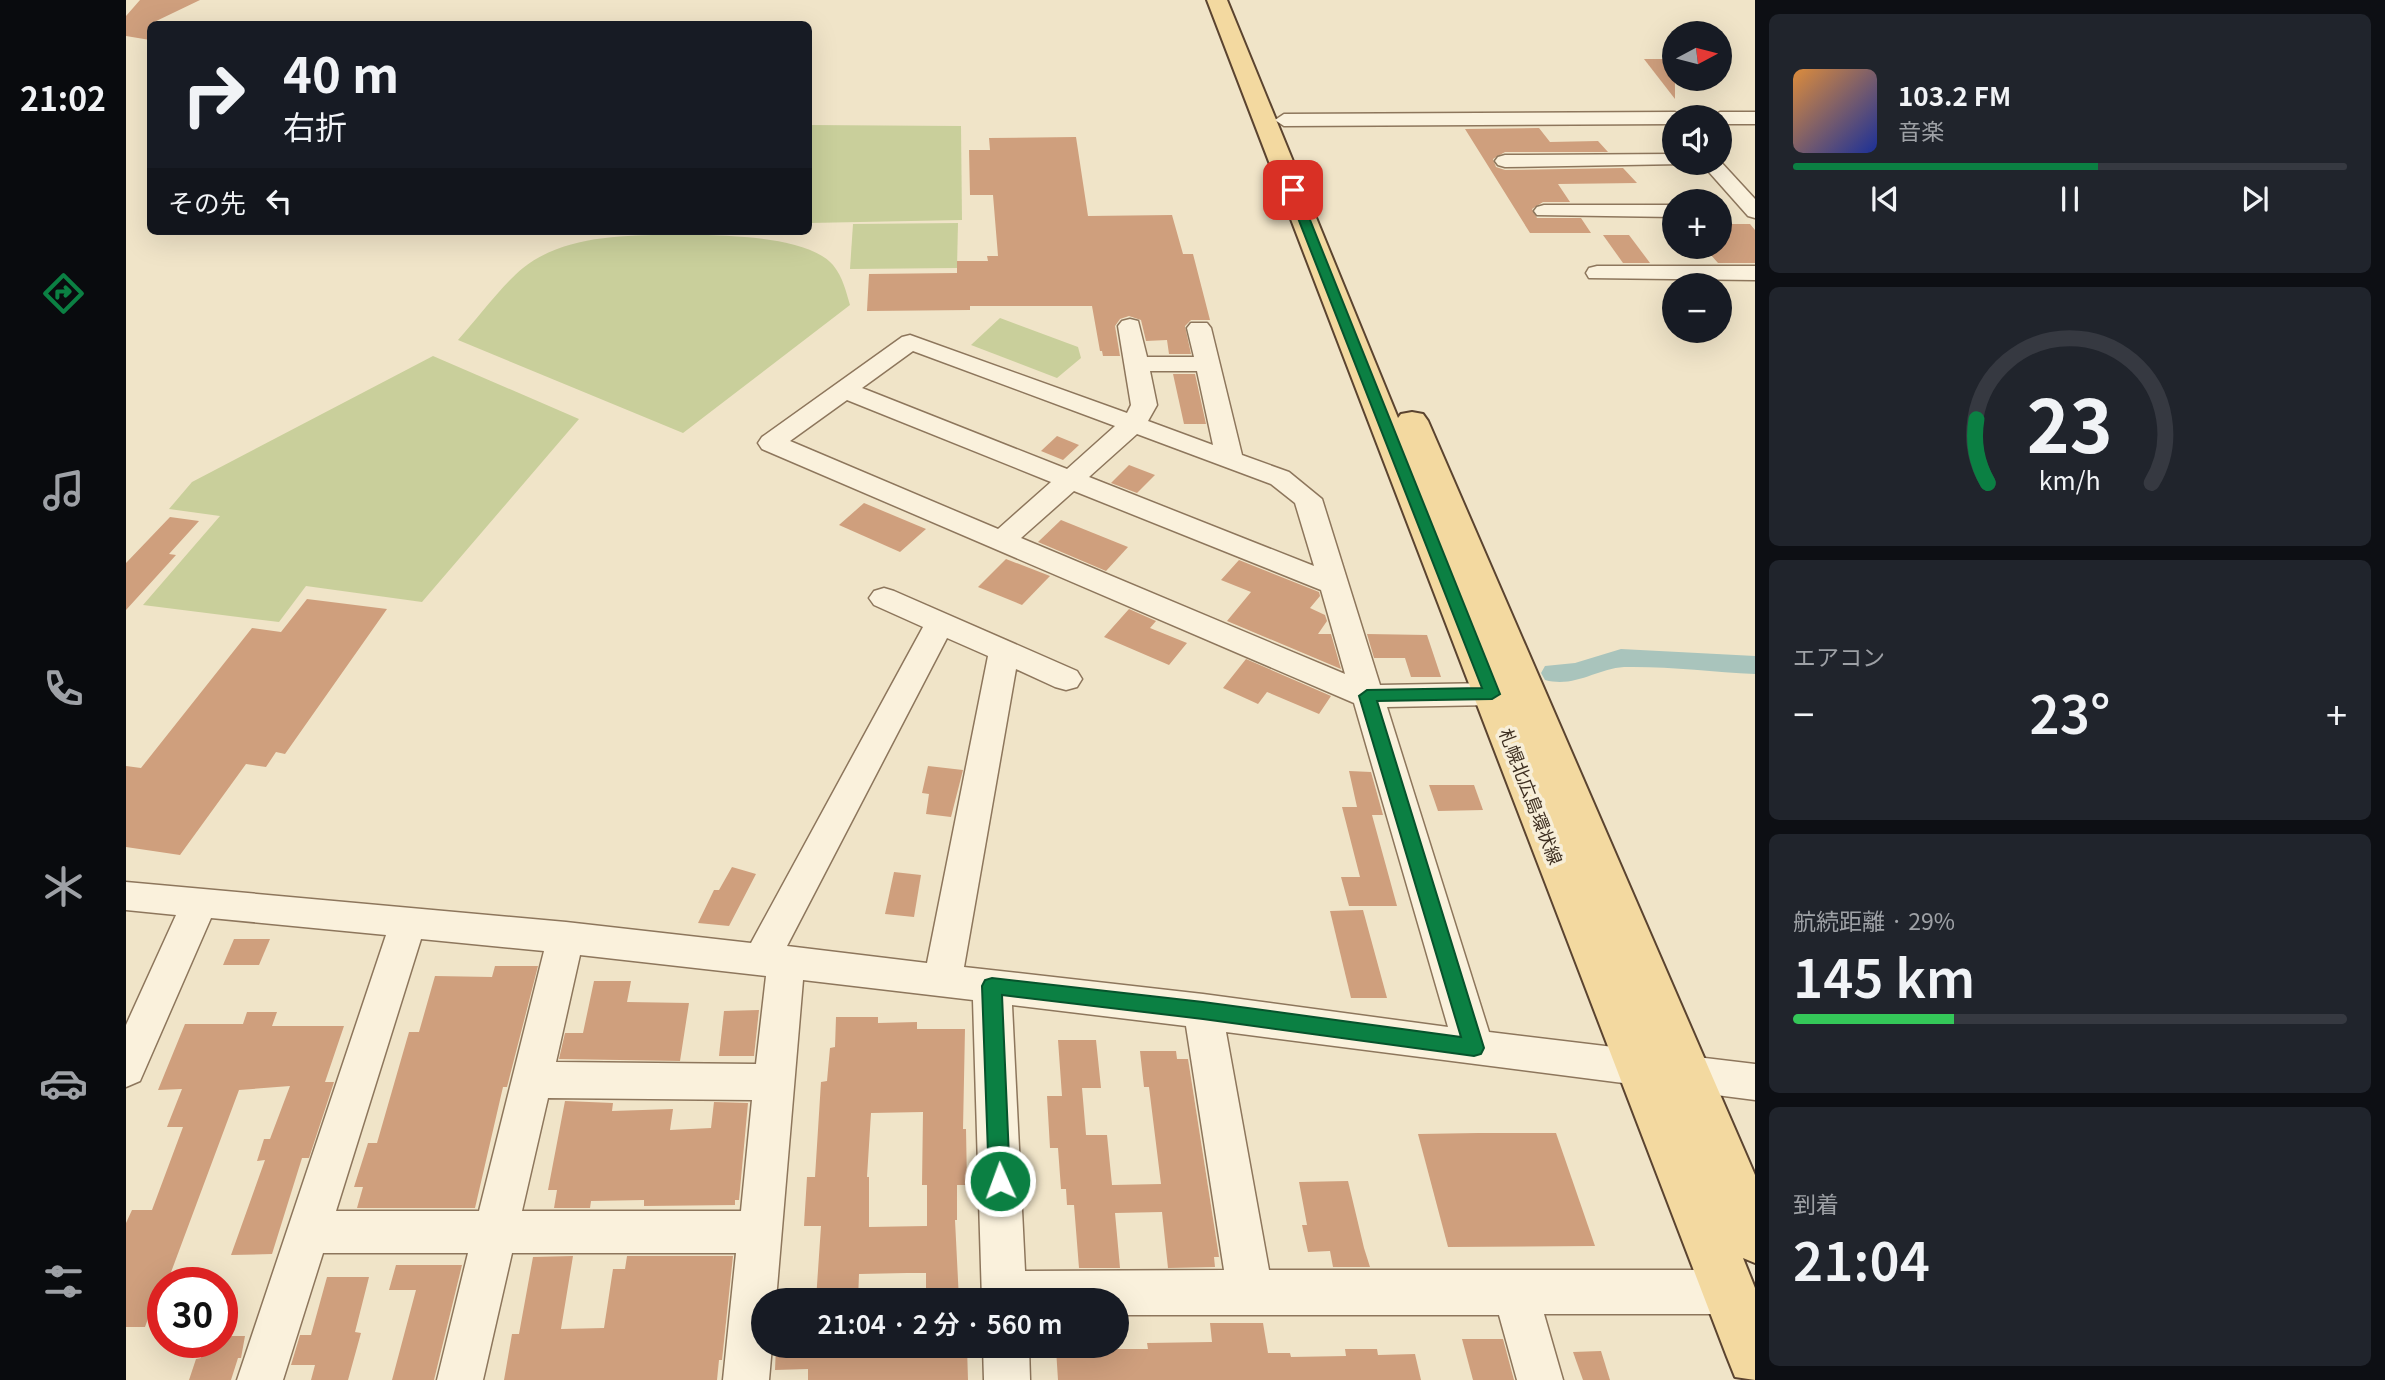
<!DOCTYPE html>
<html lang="ja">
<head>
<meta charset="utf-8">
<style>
  :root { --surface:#171b24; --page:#20242c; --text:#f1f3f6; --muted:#9ea1a6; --line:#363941; --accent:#0b8043 }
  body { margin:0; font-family:Georgia,"Noto Sans JP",serif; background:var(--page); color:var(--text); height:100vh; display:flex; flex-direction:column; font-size:26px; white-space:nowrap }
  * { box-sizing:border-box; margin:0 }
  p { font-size:23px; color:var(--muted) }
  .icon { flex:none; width:38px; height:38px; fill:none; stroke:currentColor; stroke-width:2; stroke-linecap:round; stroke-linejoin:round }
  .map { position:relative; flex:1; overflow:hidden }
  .drawer { display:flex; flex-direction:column; gap:14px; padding:14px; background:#0d0f14; width:630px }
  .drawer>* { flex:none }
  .top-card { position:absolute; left:21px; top:21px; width:665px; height:214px; border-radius:10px; box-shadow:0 7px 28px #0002; background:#171b24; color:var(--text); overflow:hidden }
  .needle { width:46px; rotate:83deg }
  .tools { position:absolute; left:1536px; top:21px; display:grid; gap:14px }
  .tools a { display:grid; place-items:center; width:70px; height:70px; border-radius:50%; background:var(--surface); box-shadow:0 7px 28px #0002; font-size:35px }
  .speed { position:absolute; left:21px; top:1267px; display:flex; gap:14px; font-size:35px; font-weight:700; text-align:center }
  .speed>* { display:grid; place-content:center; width:91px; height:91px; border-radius:50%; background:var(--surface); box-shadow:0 7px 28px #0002; line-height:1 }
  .speed .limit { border:10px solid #d22; background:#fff; color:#111 }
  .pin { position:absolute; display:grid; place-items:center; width:60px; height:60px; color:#fff; margin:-30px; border-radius:14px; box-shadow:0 4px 10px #0006 }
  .me { position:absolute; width:77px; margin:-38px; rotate:358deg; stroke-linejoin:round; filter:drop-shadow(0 0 5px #0008) }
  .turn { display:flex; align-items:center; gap:24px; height:147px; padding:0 21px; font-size:32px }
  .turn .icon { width:91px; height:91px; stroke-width:2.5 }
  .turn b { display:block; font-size:49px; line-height:60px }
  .then { display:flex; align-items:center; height:66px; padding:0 21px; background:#0003; gap:14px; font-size:26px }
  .big { font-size:52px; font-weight:600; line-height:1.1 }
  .drawer .widget { flex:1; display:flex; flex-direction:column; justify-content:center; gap:10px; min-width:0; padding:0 24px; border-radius:10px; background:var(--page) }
  .drawer .dial { align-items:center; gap:0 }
  .dial svg { height:182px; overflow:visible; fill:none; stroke:var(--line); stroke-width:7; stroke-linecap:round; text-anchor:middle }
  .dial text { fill:var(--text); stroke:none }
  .song { display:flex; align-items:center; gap:21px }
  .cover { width:84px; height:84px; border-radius:10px; background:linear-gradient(135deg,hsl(30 70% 55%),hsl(230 70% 35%)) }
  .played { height:7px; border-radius:4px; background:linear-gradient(90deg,var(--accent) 55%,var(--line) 55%) }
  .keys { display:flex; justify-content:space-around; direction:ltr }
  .heat { display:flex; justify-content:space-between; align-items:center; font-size:38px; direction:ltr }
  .charge { height:10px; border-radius:5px; background:linear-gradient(90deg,#34c759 29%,var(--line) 0) }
  .trip { position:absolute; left:625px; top:1288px; width:378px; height:70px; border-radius:35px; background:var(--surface); box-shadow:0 7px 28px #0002; font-weight:600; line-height:70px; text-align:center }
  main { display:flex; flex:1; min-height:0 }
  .tabs { display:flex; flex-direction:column; width:126px; justify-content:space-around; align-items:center; background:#090b0e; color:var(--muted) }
  .tabs .icon { width:49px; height:49px }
  .tabs .current { color:var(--accent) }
  .tabs b { font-size:32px; color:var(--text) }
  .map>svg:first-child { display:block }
  .green { fill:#c9cf9b }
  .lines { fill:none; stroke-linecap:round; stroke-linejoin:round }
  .canal { fill:#a9c4bc; fill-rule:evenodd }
  .building { fill:#cf9f7d; fill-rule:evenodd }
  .minor-casing { stroke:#8d765c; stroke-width:3 }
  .major-casing { stroke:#5b4430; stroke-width:4 }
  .minor { fill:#faf1dc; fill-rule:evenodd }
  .major { fill:#f3d9a0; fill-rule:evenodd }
  .route { fill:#0b8043; stroke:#07532c; stroke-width:2 }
  .labels { text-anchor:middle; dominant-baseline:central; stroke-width:7; stroke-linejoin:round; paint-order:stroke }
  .street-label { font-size:18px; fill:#3d2e20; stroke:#f7eed8 }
</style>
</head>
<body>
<main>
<nav class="tabs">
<b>21:02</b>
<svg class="icon current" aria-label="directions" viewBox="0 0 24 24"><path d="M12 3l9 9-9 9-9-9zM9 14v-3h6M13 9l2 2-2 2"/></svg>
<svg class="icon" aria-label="music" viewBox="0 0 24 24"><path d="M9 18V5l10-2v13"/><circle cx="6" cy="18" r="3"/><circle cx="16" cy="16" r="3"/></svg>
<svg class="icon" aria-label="phone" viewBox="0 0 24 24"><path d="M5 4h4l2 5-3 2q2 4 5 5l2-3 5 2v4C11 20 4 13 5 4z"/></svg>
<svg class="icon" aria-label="climate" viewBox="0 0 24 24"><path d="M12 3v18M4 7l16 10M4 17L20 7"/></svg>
<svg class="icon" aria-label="car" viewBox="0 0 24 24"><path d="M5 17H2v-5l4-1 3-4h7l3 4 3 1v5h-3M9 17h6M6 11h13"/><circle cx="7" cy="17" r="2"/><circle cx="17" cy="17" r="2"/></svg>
<svg class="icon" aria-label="filters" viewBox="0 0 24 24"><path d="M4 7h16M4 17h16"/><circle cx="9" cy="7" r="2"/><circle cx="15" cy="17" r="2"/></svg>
</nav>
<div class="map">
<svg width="1629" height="1380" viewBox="0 0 1629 1380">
  <rect width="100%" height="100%" fill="#f0e4c8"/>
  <g class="green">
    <polygon points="682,125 835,126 836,220 683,223"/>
    <polygon points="832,223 831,268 724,269 727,224"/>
    <path d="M582,235c32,1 103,4 125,30 10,12 13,27 17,40l-167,128 -225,-93c19,-21 44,-55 65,-72 49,-39 126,-32 185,-33z"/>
    <polygon points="874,318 952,347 955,358 931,378 845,345"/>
    <polygon points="307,356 453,419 296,602 180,586 153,622 17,605 94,516 43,509 66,482"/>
  </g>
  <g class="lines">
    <path class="canal" d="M1495,649l134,7v18c-43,-2 -88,-8 -131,-7 -28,2 -49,21 -79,13l-4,-7 4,-7 30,-3z"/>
  </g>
  <g class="building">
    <polygon points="14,0 74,0 24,24 24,40 0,36 0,16"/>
    <polygon points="1518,59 1549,59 1549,99"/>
    <polygon points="1413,128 1424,142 1472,141 1482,152 1379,152 1367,159 1370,167 1379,170 1497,168 1511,183 1432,184 1444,202 1417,202 1406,209 1411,218 1455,218 1465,233 1404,233 1339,129"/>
    <polygon points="950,137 962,216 1046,215 1057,254 1067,254 1084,320 1065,320 1059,326 1065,354 1043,354 1041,340 1020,341 1015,320 1003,316 994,319 989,326 994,356 977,356 976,351 974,351 966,306 844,306 844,310 741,311 743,274 831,273 831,261 862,261 861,256 872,256 867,195 844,195 843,150 864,150 863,138"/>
    <polygon points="1594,224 1624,224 1629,230 1629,263 1592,263 1578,247 1594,247"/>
    <polygon points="1477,235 1503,235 1524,263 1497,263"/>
    <polygon points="1047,374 1069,374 1080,424 1058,424"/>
    <polygon points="931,436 953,445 937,460 915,451"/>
    <polygon points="1003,465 1029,475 1011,493 985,483"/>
    <polygon points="738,503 800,529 774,552 713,525"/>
    <polygon points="44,517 73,521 43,554 50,555 0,610 0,563"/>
    <polygon points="935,520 1002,547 980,571 912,542"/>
    <polygon points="880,559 924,576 896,605 852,587"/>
    <polygon points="1113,560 1193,592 1194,596 1184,608 1199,615 1201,621 1192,634 1205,634 1215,669 1101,621 1125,592 1095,580"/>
    <polygon points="181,599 261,609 159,754 150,752 140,767 120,764 54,855 0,847 0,766 15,768 126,628 155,632"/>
    <polygon points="1003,609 1030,621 1024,628 1061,643 1043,665 978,637"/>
    <polygon points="1241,634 1301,635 1315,677 1285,677 1279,658 1248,658"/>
    <polygon points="1120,659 1205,696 1193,714 1141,692 1132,704 1097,688"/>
    <polygon points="802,766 837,770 825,817 800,814 803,794 796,793"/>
    <polygon points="1223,771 1245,772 1257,815 1246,815 1271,906 1223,906 1215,877 1234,877 1216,807 1231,807"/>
    <polygon points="1303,785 1348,785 1357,810 1312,811"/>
    <polygon points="606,867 630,874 603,926 572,923 588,890 593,890"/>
    <polygon points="768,872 795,875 788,917 759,914"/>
    <polygon points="1237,910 1261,998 1225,998 1204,911"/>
    <polygon points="108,939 144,939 133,965 97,965"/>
    <polygon points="369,966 412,966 381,1087 377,1087 349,1208 231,1208 237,1187 228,1187 242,1143 251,1143 283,1032 293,1032 309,976 366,977"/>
    <polygon points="468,981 505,981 501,1002 563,1003 554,1061 433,1059 439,1033 457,1033"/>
    <polygon points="633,1010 628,1056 593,1056 598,1011"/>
    <polygon points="121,1012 151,1012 146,1026 218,1026 199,1082 208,1082 183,1158 176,1158 146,1254 105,1255 139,1160 131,1161 138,1139 144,1139 164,1086 113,1090 41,1283 35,1283 19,1327 0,1327 0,1223 6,1210 26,1210 57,1127 41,1127 56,1089 32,1090 59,1024 117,1024"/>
    <path d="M710,1017h42v6l39,-1v7h48l-2,100h3l1,56h-10v35h-2l4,80h-33v-27h-19l-48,1 -1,26h-42l5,-74h-17l3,-49h8l6,-95 6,-1 3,-33 5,-1zM797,1112l-1,73h5v41l-58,1v-50h-2l4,-64z"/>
    <polygon points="932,1040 970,1040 975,1088 956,1088 960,1135 981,1135 986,1185 1035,1184 1023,1087 1018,1087 1014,1051 1050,1051 1051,1059 1062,1059 1093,1257 1088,1257 1089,1267 1042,1268 1036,1212 989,1213 994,1268 953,1268 948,1205 941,1205 940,1189 935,1189 932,1148 924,1148 921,1096 936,1096"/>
    <polygon points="439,1101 487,1103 486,1111 547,1109 544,1130 585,1128 588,1102 622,1103 613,1200 609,1200 609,1205 518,1206 518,1200 465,1201 464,1208 428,1208 431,1190 422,1190"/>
    <polygon points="1352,1133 1430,1133 1469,1246 1322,1247 1292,1134"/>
    <polygon points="1222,1181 1238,1248 1244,1267 1207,1267 1204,1251 1182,1252 1176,1225 1181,1225 1173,1182"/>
    <polygon points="447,1256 435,1329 478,1328 487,1269 499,1269 501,1256 607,1256 596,1360 593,1360 591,1380 378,1380 386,1334 393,1334 407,1257"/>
    <polygon points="270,1265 336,1265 308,1380 266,1380 290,1290 263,1290"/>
    <polygon points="201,1277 243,1277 229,1332 235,1333 222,1380 185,1380 189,1365 165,1365 174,1335 185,1335"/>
    <polygon points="1084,1323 1137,1323 1142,1353 1164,1353 1165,1357 1220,1356 1219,1349 1251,1349 1252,1355 1289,1354 1295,1380 932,1380 930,1349 946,1349 946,1346 967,1346 967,1349 1022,1349 1021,1343 1086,1342"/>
    <polygon points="96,1336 119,1336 115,1358 112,1358 105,1380 63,1380 70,1359 75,1358 81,1342 96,1342"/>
    <polygon points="1336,1339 1377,1339 1388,1380 1347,1380"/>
    <polygon points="650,1346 679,1346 679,1350 841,1347 842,1380 682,1380 682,1369 649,1370"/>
    <polygon points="1475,1351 1484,1380 1457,1380 1447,1352"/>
  </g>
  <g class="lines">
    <g class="minor-casing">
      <g id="minor">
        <polygon points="1549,112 1558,117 1549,117 1549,124 1158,126 1149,120 1158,114"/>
        <polygon points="1594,112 1629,112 1629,124 1594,124 1594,117 1585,117"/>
        <polygon points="1549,154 1549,163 1556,164 1379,167 1372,165 1369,161 1372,157 1379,155"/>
        <polygon points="1594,161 1629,199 1629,218 1622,216 1575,163"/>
        <polygon points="1418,205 1549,205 1549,217 1411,215 1408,211 1411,207"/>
        <polygon points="1471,266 1629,266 1629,280 1463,278 1460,273 1463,268"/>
        <path d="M1004,319l8,2 9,36h47l-7,-29 4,-5h16l4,5 31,127 47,17 33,27 58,186 112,-2 11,3 5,8 -5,8 -11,3 -105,2 102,325 266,32v36l-529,-68 43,238h460l16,6 6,16 -6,16 -16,6h-185l19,66h-46l-18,-65h-383v-15h-134l-9,-300 -170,-20 -27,320h-13v46h9l-3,34h-46l13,-127h-224l-29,127h-46l31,-127h-145l-40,127h-46l149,-445 -175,-17 -71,163 -14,6v-62l50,-110 -50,-5v-28l440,40 185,21 172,-316 -49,-22 -5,-7 5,-7 10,-3 10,3 183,80 5,8 -5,8 -11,3 -11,-3 -39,-18 -52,298 239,27 245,33 -94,-324 -592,-254 -4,-6 4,-6 140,-100 8,-2 217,78 4,-8 -13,-79 4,-5zM787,351l202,75 -48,43 -205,-81zM1024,371h47l16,74 -65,-24 9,-16zM721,400l204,82 -53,47 -208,-88zM1011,434l134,50 24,19 19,63 -225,-89zM948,491l247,99 24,84 -324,-136zM821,638l41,18 -61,307 -140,-17zM295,939l123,12 -65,260h-143zM454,955l186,21 -10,88 -200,-2zM886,1005l174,21 38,244 -199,1zM422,1098l204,2 -11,111h-219z"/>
        <polygon points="857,1346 903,1346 904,1380 858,1380"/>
      </g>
    </g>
    <g class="major-casing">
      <polygon id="major" points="1081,0 1101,0 1272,418 1275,414 1286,412 1297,414 1302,421 1629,1175 1629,1263 1617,1258 1629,1288 1629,1380 1609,1377 1601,1357"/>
    </g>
    <use href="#minor" class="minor"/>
    <use href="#major" class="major"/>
  </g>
  <polygon class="route" points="1167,187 1172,190 1374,694 1366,699 1251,701 1358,1048 1355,1054 1348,1056 1077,1019 876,995 884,1181 881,1188 874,1191 866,1188 863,1181 856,986 859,980 866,978 1077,1002 1335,1037 1233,696 1241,690 1356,688 1161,190"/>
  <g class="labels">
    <g class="street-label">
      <text transform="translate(1406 796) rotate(69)">札幌北広島環状線</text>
    </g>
  </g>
</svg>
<div class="tools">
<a><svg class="needle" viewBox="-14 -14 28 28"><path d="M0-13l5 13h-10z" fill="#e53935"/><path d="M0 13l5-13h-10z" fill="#9ea1a6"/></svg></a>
<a><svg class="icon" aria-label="sound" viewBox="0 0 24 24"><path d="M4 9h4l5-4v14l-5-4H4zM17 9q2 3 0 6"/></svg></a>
<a>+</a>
<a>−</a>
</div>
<div class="speed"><div class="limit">30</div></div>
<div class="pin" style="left:1167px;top:190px;background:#d93025"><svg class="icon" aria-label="arrive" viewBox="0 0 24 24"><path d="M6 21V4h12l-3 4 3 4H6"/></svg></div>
<svg class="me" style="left:874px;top:1181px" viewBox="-20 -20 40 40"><circle r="17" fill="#0b8043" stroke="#fff" stroke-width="3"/><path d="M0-11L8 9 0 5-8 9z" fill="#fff"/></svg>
<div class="trip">21:04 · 2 分 · 560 m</div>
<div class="top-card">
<div class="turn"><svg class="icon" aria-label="right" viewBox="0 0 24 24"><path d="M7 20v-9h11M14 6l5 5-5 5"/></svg><div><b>40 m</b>右折</div></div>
<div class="then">その先<svg class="icon" aria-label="left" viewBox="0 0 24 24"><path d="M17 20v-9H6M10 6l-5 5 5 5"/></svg></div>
</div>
</div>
<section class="drawer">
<div class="widget">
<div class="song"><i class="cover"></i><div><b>103.2 FM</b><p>音楽</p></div></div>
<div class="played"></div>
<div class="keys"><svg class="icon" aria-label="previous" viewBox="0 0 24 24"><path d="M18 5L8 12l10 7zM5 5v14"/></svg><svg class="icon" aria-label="pause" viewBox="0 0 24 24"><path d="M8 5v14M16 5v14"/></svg><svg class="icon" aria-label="next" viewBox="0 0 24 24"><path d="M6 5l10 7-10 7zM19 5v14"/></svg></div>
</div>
<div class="widget dial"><svg viewBox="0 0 100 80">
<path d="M14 69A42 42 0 1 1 86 69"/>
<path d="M14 69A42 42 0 0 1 9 41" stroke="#0b8043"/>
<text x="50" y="56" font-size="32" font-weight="700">23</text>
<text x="50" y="72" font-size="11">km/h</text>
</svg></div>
<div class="widget"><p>エアコン</p>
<div class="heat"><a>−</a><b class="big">23°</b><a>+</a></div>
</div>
<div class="widget"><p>航続距離 · 29%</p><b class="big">145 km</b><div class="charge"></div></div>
<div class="widget"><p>到着</p><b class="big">21:04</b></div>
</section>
</main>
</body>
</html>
